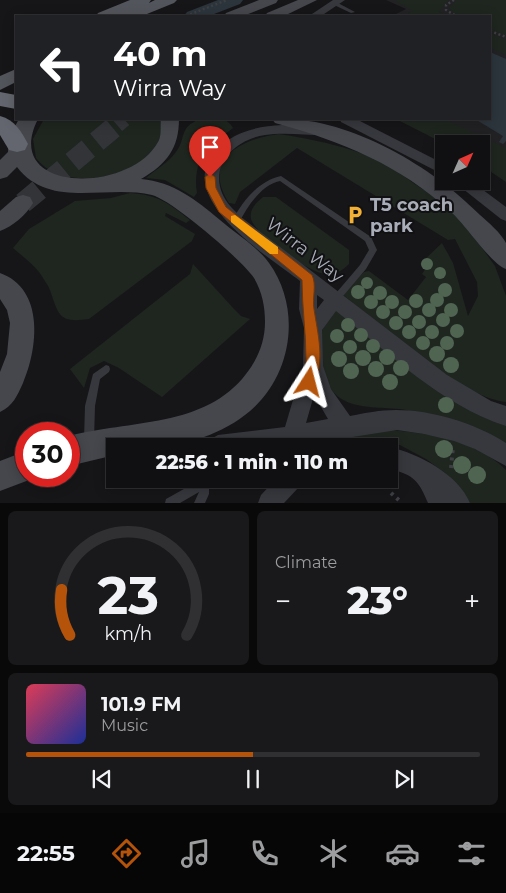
<!DOCTYPE html>
<html lang="en">
<head>
<meta charset="utf-8">
<style>
  :root { --surface:#101012; --page:#19191b; --text:#f1f3f6; --muted:#9c9d9f; --line:#303032; --accent:#b45309 }
  body { margin:0; font-family:Montserrat,sans-serif; background:var(--page); color:var(--text); height:100vh; display:flex; flex-direction:column; font-size:19px; white-space:nowrap }
  * { box-sizing:border-box; margin:0 }
  p { font-size:16px; color:var(--muted) }
  .icon { flex:none; width:28px; height:28px; fill:none; stroke:currentColor; stroke-width:2; stroke-linecap:round; stroke-linejoin:round }
  .map { position:relative; height:503px; overflow:hidden }
  .panel { display:flex; flex-direction:column; gap:8px; padding:8px; background:#09090a; flex:1 }
  .panel>* { flex:none }
  .hud { position:absolute; left:15px; top:15px; width:476px; height:105px; border-radius:0px; box-shadow:0 2px 12px #0003,0 0 0 1px var(--line); background:#202124; color:#fff; overflow:hidden }
  .needle { width:32px; rotate:45deg }
  .buttons { position:absolute; left:435px; top:135px; display:grid; gap:10px }
  .buttons a { display:grid; place-items:center; width:55px; height:55px; border-radius:0px; background:var(--surface); box-shadow:0 2px 12px #0003,0 0 0 1px var(--line); font-size:25px }
  .speed { position:absolute; left:15px; top:422px; display:flex; gap:10px; font-size:25px; font-weight:700; text-align:center }
  .speed>* { display:grid; place-content:center; width:65px; height:65px; border-radius:50%; background:var(--surface); box-shadow:0 2px 12px #0003,0 0 0 1px var(--line); line-height:1 }
  .speed .limit { border:8px solid #d22; background:#fff; color:#111 }
  .pin { position:absolute; display:grid; place-items:center; width:42px; height:42px; color:#fff; margin:-51px -21px; border-radius:50% 50% 50% 0; rotate:-45deg; box-shadow:0 0 5px #0007 }
  .pin .icon { rotate:45deg }
  .me { position:absolute; width:55px; margin:-28px; rotate:9deg; stroke-linejoin:round; filter:drop-shadow(0 0 4px #0008) }
  .turn { display:flex; align-items:center; gap:18px; height:105px; padding:0 15px; font-size:22px }
  .turn .icon { width:65px; height:65px; stroke-width:2.5 }
  .turn b { display:block; font-size:35px; line-height:42px }
  .big { font-size:38px; font-weight:800; line-height:1.1 }
  .panel .widget { flex:1; display:flex; flex-direction:column; justify-content:center; gap:8px; min-width:0; padding:0 18px; border-radius:8px; background:var(--page) }
  .panel .dial { align-items:center; gap:0 }
  .dial svg { height:130px; overflow:visible; fill:none; stroke:var(--line); stroke-width:7; stroke-linecap:round; text-anchor:middle }
  .dial text { fill:var(--text); stroke:none }
  .song { display:flex; align-items:center; gap:15px }
  .cover { width:60px; height:60px; border-radius:8px; background:linear-gradient(135deg,hsl(350 70% 55%),hsl(230 70% 35%)) }
  .played { height:5px; border-radius:2px; background:linear-gradient(90deg,var(--accent) 50%,var(--line) 50%) }
  .keys { display:flex; justify-content:space-around; direction:ltr }
  .heat { display:flex; justify-content:space-between; align-items:center; font-size:28px; direction:ltr }
  .panel .tiles { flex:1; display:grid; gap:8px; grid-template-columns:1fr 1fr }
  .widget:last-child { grid-column:span 2 }
  .trip { position:absolute; left:106px; top:438px; width:292px; height:50px; border-radius:0px; background:var(--surface); box-shadow:0 2px 12px #0003,0 0 0 1px var(--line); font-weight:800; line-height:50px; text-align:center }
  .dock { display:flex; height:80px; justify-content:space-around; align-items:center; background:#060607; color:var(--muted) }
  .dock .icon { width:35px; height:35px }
  .dock .active { color:var(--accent) }
  .dock b { font-size:22px; color:var(--text) }
  .map>svg:first-child { display:block }
  .built { fill:#222225 }
  .green { fill:#1e261f }
  .water { fill:#2c353c }
  .lines { fill:none; stroke-linecap:round; stroke-linejoin:round }
  .river { fill:#2c353c; fill-rule:evenodd }
  .secondary-tunnel-far1 { stroke:#333438; stroke-width:16; stroke-dasharray:16 8; stroke-linecap:butt }
  .secondary-tunnel { stroke:#333438; stroke-width:21; stroke-dasharray:21 11; stroke-linecap:butt }
  .path-far1 { stroke:#3d3f44; stroke-width:2.5; stroke-dasharray:2 2.5; stroke-linecap:butt }
  .path { stroke:#3d3f44; stroke-width:4; stroke-dasharray:3 4.5; stroke-linecap:butt }
  .lane { fill:#37383d; fill-rule:evenodd }
  .street { fill:#37383d; fill-rule:evenodd }
  .secondary { fill:#45474d; fill-rule:evenodd }
  .primary { fill:#53555c; fill-rule:evenodd }
  .highway { fill:#63666e; fill-rule:evenodd }
  .tree { fill:#506452 }
  .route { fill:#b45309; stroke:#753606 }
  .slow { fill:#f59e0b }
  .labels { text-anchor:middle; dominant-baseline:central; stroke-width:4; stroke-linejoin:round; paint-order:stroke }
  .poi-label { font-size:18px; font-weight:bold; fill:#a8adb8; stroke:#111113; text-anchor:start }
  .street-label { font-size:18px; fill:#a8adb8; stroke:#111113 }
</style>
</head>
<body>
<div class="map">
<svg width="506" height="503" viewBox="0 0 506 503">
  <rect width="100%" height="100%" fill="#161618"/>
  <polygon class="built" points="386,0 506,0 506,181 481,144 438,138 396,119 490,119 490,16 392,16 406,9"/>
  <g class="green">
    <polygon points="398,0 449,0 439,12 448,16 401,16 413,11 396,1"/>
    <path d="M457,0h49v36l-16,-7v-13c-14,0 -32,5 -41,-8z"/>
    <polygon points="490,33 506,40 506,55 490,48"/>
    <path d="M44,119h117c13,51 -93,82 -125,39l-3,-19z"/>
    <path d="M200,119c12,0 26,-4 33,9 -25,19 -41,31 -36,65l-3,4 -29,-17 -19,-2c10,-9 22,-15 30,-26 11,-15 2,-24 24,-33z"/>
    <polygon points="396,119 444,119 506,148 506,182 481,165 481,144 445,144"/>
    <path d="M279,134c32,5 78,14 107,30 13,8 25,18 38,26l3,-2 35,32 33,46 11,30v106c-52,-7 -123,-75 -164,-108l22,-22 5,-1 39,29 18,-23 -4,-3 4,-6 -6,-4 22,-21 11,20 15,53 10,-20 -1,-14 -22,-43 -7,1 -151,-92 -57,44 -5,12 -6,-1c-28,-43 11,-64 50,-69z"/>
    <path d="M130,193c29,2 38,10 60,27l-4,3 -20,-10 -1,3 30,18 -3,7 -103,78c-28,4 -30,-2 -38,-26 -2,-7 -8,-15 -12,-21 -7,-9 -17,-16 -26,-24l16,-19 46,-28 36,-3z"/>
    <path d="M263,197h13l73,53v14c-7,7 -14,11 -24,10 -17,-2 -69,-38 -74,-55 -2,-10 5,-16 12,-22z"/>
    <polygon points="193,264 234,309 241,316 250,319 162,397 119,368 104,361 90,368 84,388 70,369 190,274"/>
    <path d="M332,304l174,117v27c-24,-10 -49,-25 -73,-32 -11,-2 -23,-6 -34,-7 -38,-3 -71,1 -77,-47 -3,-25 -1,-35 10,-58z"/>
    <path d="M379,429c41,3 96,9 127,41v33h-36l-25,-30 -19,-14 -28,-15 -22,-6h-23l-33,8h-45l-1,-4z"/>
  </g>
  <polygon class="water" points="490,52 506,59 506,141 503,144 499,142 503,136 475,119 490,119"/>
  <g class="lines">
    <polygon class="river" points="218,0 243,0 240,4 209,16 184,16 187,12"/>
    <polyline class="secondary-tunnel-far1" points="117,125 124,119"/>
    <polyline class="secondary-tunnel" points="23,203 118,124"/>
    <g class="path-far1">
      <polyline points="454,0 446,5 446,10 456,16"/>
      <polyline points="186,16 227,0"/>
      <polyline points="490,31 506,37"/>
    </g>
    <g class="path">
      <polyline points="451,468 453,447"/>
      <polyline points="391,493 402,503"/>
    </g>
    <g class="lane">
      <polygon points="332,2 336,2 355,12 351,13 332,4"/>
      <path d="M281,176l90,61 6,13 -11,19 -28,33 -3,1 -3,-1 -1,-3 29,-34 9,-15 -4,-9 -85,-60c-19,4 -33,26 -41,42h-6l-1,-2c11,-20 26,-40 49,-45z"/>
      <polygon points="106,365 109,366 110,369 109,372 100,379 95,406 94,440 92,443 89,445 86,443 84,440 85,406 93,374"/>
      <polygon points="197,479 209,479 209,494 205,503 194,503 199,492 180,503 165,503 166,499 191,485"/>
    </g>
    <g class="street">
      <polygon points="333,0 345,0 321,16 309,16"/>
      <polygon points="340,119 356,119 444,164 444,175 341,122"/>
      <path d="M282,125l41,2 7,4 -7,4c-19,0 -39,-3 -58,0 -28,4 -55,28 -43,58 4,10 12,17 19,24l206,158 44,26 15,5v20c-65,-21 -117,-73 -170,-115l-14,19 1,36 8,23 19,27c15,-3 30,-6 46,-6 36,0 79,13 110,33v23l-31,-17 -21,-8 -30,-7 -27,-4 -102,16h-87l3,-7 7,-4 67,-8 18,-61 1,-38 -5,-19 1,-28c-32,-25 -128,-83 -84,-131 17,-18 42,-24 66,-25zM317,295l7,5 -7,9zM314,395l14,24 -22,4z"/>
      <polygon points="453,181 471,181 506,207 506,221 501,219"/>
      <polygon points="144,430 177,439 180,446 136,446 133,441 137,434"/>
      <path d="M390,447c29,7 68,27 80,56h-42c-9,-22 -14,-28 -38,-34z"/>
      <polygon points="276,479 302,479 299,487 284,503 258,503 261,495"/>
    </g>
    <g class="secondary">
      <polygon points="259,0 278,0 276,3 243,16 224,16 226,13"/>
      <polygon points="298,0 317,0 284,16 265,16 267,13"/>
      <path d="M19,119h19c-38,75 92,75 120,23 4,-6 2,-16 3,-23h18c0,29 -12,45 -38,60 33,3 55,21 79,41 16,14 36,25 49,43 34,47 23,117 -24,152 -14,11 -31,19 -47,24 -28,9 -55,7 -83,7v9l-46,11v-30c60,-16 136,-8 177,-62 12,-15 19,-33 19,-52 0,-16 -3,-30 -11,-44 -12,-18 -82,-78 -102,-83 -46,-11 -102,15 -135,-28l-10,10 -7,2v-19l8,-8 1,-15z"/>
      <path d="M272,119c72,-5 159,46 208,96 8,7 21,18 26,28 0,7 0,19 0,26 -15,-5 -40,-44 -55,-57 -51,-47 -110,-71 -176,-89z"/>
      <path d="M23,195l7,2 3,6c-6,11 -21,24 -33,28v-20l16,-14z"/>
      <path d="M0,273c45,16 38,76 23,110 -6,13 -10,23 -23,29v-40l7,-18 3,-31 -3,-13 -7,-11z"/>
      <polygon points="26,451 26,476 37,477 0,491 0,461"/>
    </g>
    <g class="primary">
      <polygon points="130,0 151,0 149,3 155,0 177,0 174,3 142,16 121,16 122,14 117,16 96,16 98,13"/>
      <polygon points="16,69 16,82 0,90 0,76"/>
    </g>
    <g class="highway">
      <polygon points="0,92 16,95 16,109 0,106"/>
      <path d="M0,116c15,4 21,15 28,28l-3,6 -8,2 -8,-2 -9,-15z"/>
    </g>
  </g>
  <g class="tree">
    <circle cx="427" cy="264" r="6"/>
    <circle cx="440" cy="273" r="6"/>
    <circle cx="367" cy="283" r="6"/>
    <circle cx="445" cy="290" r="7"/>
    <circle cx="358" cy="292" r="7"/>
    <circle cx="380" cy="293" r="7"/>
    <circle cx="437" cy="300" r="7"/>
    <circle cx="416" cy="301" r="7"/>
    <circle cx="371" cy="302" r="7"/>
    <circle cx="392" cy="302" r="7"/>
    <circle cx="429" cy="310" r="7"/>
    <circle cx="451" cy="310" r="7"/>
    <circle cx="383" cy="312" r="7"/>
    <circle cx="405" cy="312" r="7"/>
    <circle cx="443" cy="320" r="7"/>
    <circle cx="419" cy="322" r="7"/>
    <circle cx="396" cy="323" r="7"/>
    <circle cx="348" cy="325" r="7"/>
    <circle cx="457" cy="331" r="7"/>
    <circle cx="409" cy="332" r="7"/>
    <circle cx="432" cy="332" r="7"/>
    <circle cx="361" cy="335" r="7"/>
    <circle cx="337" cy="336" r="7"/>
    <circle cx="423" cy="343" r="7"/>
    <circle cx="447" cy="343" r="7"/>
    <circle cx="373" cy="346" r="7"/>
    <circle cx="350" cy="347" r="7"/>
    <circle cx="437" cy="354" r="8"/>
    <circle cx="387" cy="357" r="8"/>
    <circle cx="363" cy="358" r="8"/>
    <circle cx="339" cy="359" r="8"/>
    <circle cx="451" cy="365" r="8"/>
    <circle cx="401" cy="368" r="8"/>
    <circle cx="376" cy="369" r="8"/>
    <circle cx="351" cy="371" r="8"/>
    <circle cx="390" cy="382" r="8"/>
    <circle cx="446" cy="405" r="8"/>
    <circle cx="444" cy="449" r="9"/>
    <circle cx="462" cy="465" r="9"/>
    <circle cx="477" cy="475" r="9"/>
  </g>
  <path class="route" d="M210,173l5,4 1,11 10,19 86,68c5,10 0,23 2,34 4,26 11,51 0,77l-5,2 -5,-2c-3,-8 2,-18 2,-27 0,-27 -4,-52 -4,-79l-83,-68 -13,-24 -1,-11z"/>
  <polygon class="slow" points="235,215 278,247 278,254 270,254 231,222 231,216"/>
  <defs>
    <g id="parking-bare" transform="scale(1.5)"><path d="M-3.5-5.5H1a3.5 3.5 0 0 1 0 7H-1V5.5H-3.5ZM-1-3.4V-.6H.8a1.4 1.4 0 0 0 0-2.8Z" fill="#f2b134" stroke="#111113" stroke-width="2.5" paint-order="stroke"/></g>
  </defs>
  <g fill-rule="evenodd">
    <use href="#parking-bare" x="355" y="215"/>
  </g>
  <g class="labels">
    <g class="poi-label">
      <text x="370" y="205">T5 coach<tspan x="370" dy="21">park</tspan></text>
    </g>
    <g class="street-label">
      <text transform="translate(305 250) rotate(38)">Wirra Way</text>
    </g>
  </g>
</svg>
<div class="buttons">
<a><svg class="needle" viewBox="-14 -14 28 28"><path d="M0-13l5 13h-10z" fill="#e53935"/><path d="M0 13l5-13h-10z" fill="#9c9d9f"/></svg></a>
</div>
<div class="speed"><div class="limit">30</div></div>
<div class="pin" style="left:210px;top:177px;background:#d93025"><svg class="icon" aria-label="arrive" viewBox="0 0 24 24"><path d="M6 21V4h12l-3 4 3 4H6"/></svg></div>
<svg class="me" style="left:309px;top:382px" viewBox="-20 -20 40 40"><path d="M0-17L14 15 0 8-14 15z" fill="#b45309" stroke="#fff" stroke-width="4"/></svg>
<div class="trip">22:56 · 1 min · 110 m</div>
<div class="hud">
<div class="turn"><svg class="icon" aria-label="left" viewBox="0 0 24 24"><path d="M17 20v-9H6M10 6l-5 5 5 5"/></svg><div><b>40 m</b>Wirra Way</div></div>
</div>
</div>
<section class="panel">
<div class="tiles">
<div class="widget dial"><svg viewBox="0 0 100 80">
<path d="M14 69A42 42 0 1 1 86 69"/>
<path d="M14 69A42 42 0 0 1 9 41" stroke="#b45309"/>
<text x="50" y="56" font-size="32" font-weight="700">23</text>
<text x="50" y="72" font-size="11">km/h</text>
</svg></div>
<div class="widget"><p>Climate</p>
<div class="heat"><a>−</a><b class="big">23°</b><a>+</a></div>
</div>
<div class="widget">
<div class="song"><i class="cover"></i><div><b>101.9 FM</b><p>Music</p></div></div>
<div class="played"></div>
<div class="keys"><svg class="icon" aria-label="previous" viewBox="0 0 24 24"><path d="M18 5L8 12l10 7zM5 5v14"/></svg><svg class="icon" aria-label="pause" viewBox="0 0 24 24"><path d="M8 5v14M16 5v14"/></svg><svg class="icon" aria-label="next" viewBox="0 0 24 24"><path d="M6 5l10 7-10 7zM19 5v14"/></svg></div>
</div>
</div>
</section>
<nav class="dock">
<b>22:55</b>
<svg class="icon active" aria-label="directions" viewBox="0 0 24 24"><path d="M12 3l9 9-9 9-9-9zM9 14v-3h6M13 9l2 2-2 2"/></svg>
<svg class="icon" aria-label="music" viewBox="0 0 24 24"><path d="M9 18V5l10-2v13"/><circle cx="6" cy="18" r="3"/><circle cx="16" cy="16" r="3"/></svg>
<svg class="icon" aria-label="phone" viewBox="0 0 24 24"><path d="M5 4h4l2 5-3 2q2 4 5 5l2-3 5 2v4C11 20 4 13 5 4z"/></svg>
<svg class="icon" aria-label="climate" viewBox="0 0 24 24"><path d="M12 3v18M4 7l16 10M4 17L20 7"/></svg>
<svg class="icon" aria-label="car" viewBox="0 0 24 24"><path d="M5 17H2v-5l4-1 3-4h7l3 4 3 1v5h-3M9 17h6M6 11h13"/><circle cx="7" cy="17" r="2"/><circle cx="17" cy="17" r="2"/></svg>
<svg class="icon" aria-label="filters" viewBox="0 0 24 24"><path d="M4 7h16M4 17h16"/><circle cx="9" cy="7" r="2"/><circle cx="15" cy="17" r="2"/></svg>
</nav>
</body>
</html>
